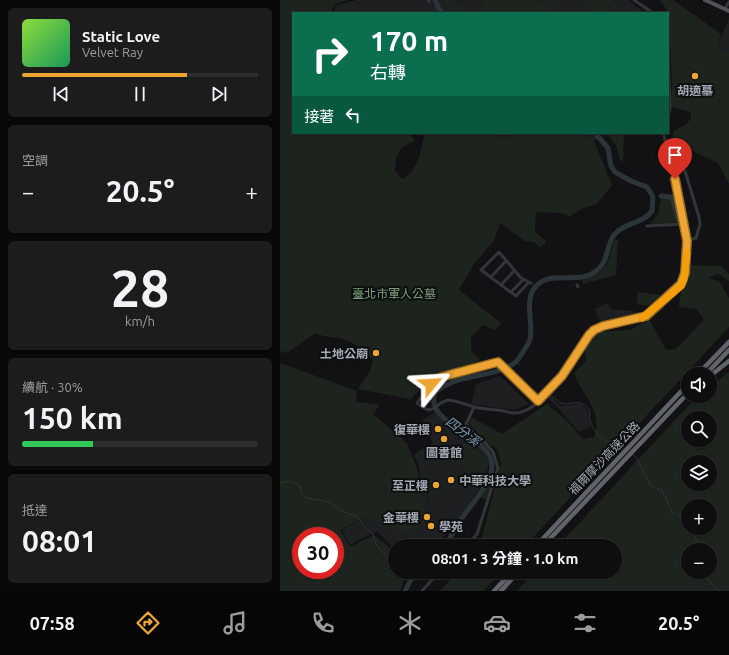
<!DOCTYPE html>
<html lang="zh-TW">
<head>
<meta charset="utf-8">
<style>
  :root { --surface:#0e0e0f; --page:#1c1c1d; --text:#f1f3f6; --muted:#9b9c9e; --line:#2e2e2f; --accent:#eca433 }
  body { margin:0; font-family:Ubuntu,"Noto Sans TC",sans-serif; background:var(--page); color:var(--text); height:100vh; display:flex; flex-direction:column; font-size:15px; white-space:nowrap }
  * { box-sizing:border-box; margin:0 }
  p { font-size:13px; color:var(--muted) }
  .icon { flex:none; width:22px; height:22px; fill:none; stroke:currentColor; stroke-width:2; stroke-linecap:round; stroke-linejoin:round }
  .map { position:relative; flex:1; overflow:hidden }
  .details { display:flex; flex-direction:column; gap:8px; padding:8px; background:#080808; width:280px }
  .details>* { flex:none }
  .guide { position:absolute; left:12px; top:12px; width:377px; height:122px; border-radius:0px; box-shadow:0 1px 3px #0004,0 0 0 1px var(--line); background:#0b6e4f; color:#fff; overflow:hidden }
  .buttons { position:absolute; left:401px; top:367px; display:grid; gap:8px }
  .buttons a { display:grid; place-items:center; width:36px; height:36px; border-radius:50%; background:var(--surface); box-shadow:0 1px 3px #0004,0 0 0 1px var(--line); font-size:20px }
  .speed { position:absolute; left:12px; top:527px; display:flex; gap:8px; font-size:20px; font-weight:700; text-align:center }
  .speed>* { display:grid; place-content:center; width:52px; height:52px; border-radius:50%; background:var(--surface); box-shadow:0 1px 3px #0004,0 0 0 1px var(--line); line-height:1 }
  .speed .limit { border:6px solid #d22; background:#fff; color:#111 }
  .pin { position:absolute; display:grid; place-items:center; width:34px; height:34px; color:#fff; margin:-41px -17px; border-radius:50% 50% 50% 0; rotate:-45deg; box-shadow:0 0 4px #0007 }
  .pin .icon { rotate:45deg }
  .me { position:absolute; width:44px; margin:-22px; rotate:63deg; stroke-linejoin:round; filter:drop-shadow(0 0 3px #0008) }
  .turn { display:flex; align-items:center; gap:14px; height:84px; padding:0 12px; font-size:18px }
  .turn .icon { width:52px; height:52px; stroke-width:2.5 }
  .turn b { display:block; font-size:28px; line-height:34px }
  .then { display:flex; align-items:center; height:38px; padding:0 12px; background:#0003; gap:8px; font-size:15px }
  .big { font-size:30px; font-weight:700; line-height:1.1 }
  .details .widget { flex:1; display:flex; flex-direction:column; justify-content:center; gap:6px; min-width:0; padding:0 14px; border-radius:6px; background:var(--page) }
  .details .dial { align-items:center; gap:0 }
  .dial b { font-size:52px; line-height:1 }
  .song { display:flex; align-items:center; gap:12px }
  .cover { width:48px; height:48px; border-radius:6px; background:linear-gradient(135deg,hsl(90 70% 55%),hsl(150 70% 35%)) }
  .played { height:4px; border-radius:2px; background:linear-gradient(90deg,var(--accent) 70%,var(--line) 70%) }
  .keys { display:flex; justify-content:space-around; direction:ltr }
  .heat { display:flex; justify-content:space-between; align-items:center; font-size:22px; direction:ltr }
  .charge { height:6px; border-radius:3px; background:linear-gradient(90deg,#34c759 30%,var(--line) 0) }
  .trip { position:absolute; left:108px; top:539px; width:234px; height:40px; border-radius:20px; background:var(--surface); box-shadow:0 1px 3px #0004,0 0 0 1px var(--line); font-weight:700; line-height:40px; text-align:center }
  .tab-bar { display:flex; height:64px; justify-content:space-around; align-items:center; background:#060606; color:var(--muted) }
  .tab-bar .icon { width:28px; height:28px }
  .tab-bar .on { color:var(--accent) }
  .tab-bar b { font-size:18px; color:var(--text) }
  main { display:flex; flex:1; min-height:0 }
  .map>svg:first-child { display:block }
  .built { fill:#1e1f21 }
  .green { fill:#1d241d; fill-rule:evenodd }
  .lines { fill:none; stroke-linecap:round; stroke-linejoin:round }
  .stream { stroke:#2b3439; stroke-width:1 }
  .river { stroke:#2b3439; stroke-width:5 }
  .minor { stroke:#343539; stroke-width:3 }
  .major { stroke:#505258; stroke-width:4 }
  .highway { stroke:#60636a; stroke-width:4.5 }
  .route-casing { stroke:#996b21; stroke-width:10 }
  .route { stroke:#eca433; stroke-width:7 }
  .slow { stroke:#f59e0b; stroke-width:7 }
  .poi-dot { fill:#eca433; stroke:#0d0e0f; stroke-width:1.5 }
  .labels { text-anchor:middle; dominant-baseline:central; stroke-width:4; stroke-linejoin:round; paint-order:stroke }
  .poi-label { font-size:12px; font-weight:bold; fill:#a4aab4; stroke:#0d0e0f; text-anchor:end }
  .park-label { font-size:12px; fill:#7c9f7c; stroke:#0d0e0f }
  .street-label { font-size:12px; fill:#a4aab4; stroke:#0d0e0f }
  .water-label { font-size:13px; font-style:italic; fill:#7c99af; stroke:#0d0e0f }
</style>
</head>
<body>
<main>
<section class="details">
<div class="widget">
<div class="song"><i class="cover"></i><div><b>Static Love</b><p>Velvet Ray</p></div></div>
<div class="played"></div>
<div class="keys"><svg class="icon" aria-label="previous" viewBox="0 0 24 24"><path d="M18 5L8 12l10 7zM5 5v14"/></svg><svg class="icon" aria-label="pause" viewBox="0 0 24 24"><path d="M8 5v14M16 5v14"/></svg><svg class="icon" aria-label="next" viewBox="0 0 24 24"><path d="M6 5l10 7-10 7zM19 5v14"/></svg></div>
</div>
<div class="widget"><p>空調</p>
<div class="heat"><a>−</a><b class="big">20.5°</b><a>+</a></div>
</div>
<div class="widget dial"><b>28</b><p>km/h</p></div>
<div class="widget"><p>續航 · 30%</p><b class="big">150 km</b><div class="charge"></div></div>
<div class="widget"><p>抵達</p><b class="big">08:01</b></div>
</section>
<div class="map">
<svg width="449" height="591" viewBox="0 0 449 591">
  <rect width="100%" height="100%" fill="#121214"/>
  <g class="built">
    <polygon points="76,0 349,0 364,13 55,13 55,6"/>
    <polygon points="449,19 449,52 437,46"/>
    <polygon points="213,133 238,133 224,141"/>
    <polygon points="303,133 318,133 320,137 314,141"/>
    <polygon points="328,303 331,309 360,312 360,316 322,323 314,309"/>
    <polygon points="220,376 249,404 235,410 191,404 196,384"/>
    <polygon points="269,395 281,406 300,403 307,411 311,427 299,432 278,408 267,397"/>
    <polygon points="156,411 169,426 203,449 210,464 201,486 188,506 156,546 115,546 115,550 97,531 70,545 62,530 89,516 134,532 149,500 137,491 140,475 139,467 134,455 140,450 153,443 142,421"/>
  </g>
  <g class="green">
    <path d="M0,0h68l-13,4 -5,9h-37v120h117l4,8c-17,8 -18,12 -19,30l7,8c18,-9 18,-30 23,-46h68l11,7 14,-7h65l11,8 18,44 -15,19 -16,5 -12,8 -7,-4 -26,-1 -1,20 11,9 -1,3 -5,3 -6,-5 -9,-1 -25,-18 -6,18 -20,23 -15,26 42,33 -6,7 -12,-5 -12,12v13l9,10 -23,11 -17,3 -9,6 -21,19 -52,-10 13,-20 2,-9c-9,-9 -20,-20 -34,-22 -10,-2 -13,0 -24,-5l-28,20 -7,-2z"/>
    <path d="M163,0h12l9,13c-10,0 -15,-4 -21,-13z"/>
    <polygon points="205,0 253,0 255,4 263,1 280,2 263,13 203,13"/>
    <polygon points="307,0 334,0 326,7 328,10 323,13 315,13"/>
    <polygon points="380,0 393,0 441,34 437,46 449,52 449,184 438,163 391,141 394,131 404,126 411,119 411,112 391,107 392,80 388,13 381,13 387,10"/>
    <polygon points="327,133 344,133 343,162 340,160 336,145"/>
    <polygon points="397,195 401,222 371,224 378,214 381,198"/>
    <path d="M334,240h4l-2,35 -33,9 -1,-4c27,-10 25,-13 32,-40z"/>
    <path d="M409,265l32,1 8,8v7l-11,-7 -10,4 11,3 10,17v29l-204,219h-48l6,-12 18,-71 -3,-11 -5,-7 -2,1 -22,-22 2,-7 31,17 45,-30 20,17 16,18 11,-2c9,-27 -11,-40 -20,-64l12,-12 -1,-13 11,-16 34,-2 19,-11 17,31 10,-1 28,-29 -7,-11 -18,-2 2,-16 8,-12z"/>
    <polygon points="358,292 381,295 369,306 357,304"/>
    <path d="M0,363l77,28 -1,11 24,3 -7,9 34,29 12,31 -2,17 11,9 -13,37 -48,-20 -27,13 10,17 24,-12 21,17v20h18l-9,9 -4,10h-120zM21,536h34v34h-34z"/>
    <path d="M449,372v219h-212l17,-19h81v-26h-57l131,-141 10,-9h11v-9zM408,418h22v22h-22zM408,462h22v22h-22zM408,506h22v22h-22zM408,550h22v22h-22z"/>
    <path d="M185,444l4,1 18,14v7l-6,6 -7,1 -19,-15c-1,-6 4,-12 10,-14z"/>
    <polygon points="211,480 213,481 207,499 200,498"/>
    <polygon points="179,572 221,572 203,591 159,591"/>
  </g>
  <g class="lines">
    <g class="stream">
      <polyline points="237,362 239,364"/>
      <path d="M270,395l11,8c13,3 15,-6 28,6l1,12 5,10 10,10 19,7"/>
      <polyline points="353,455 356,457 371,486 382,490 393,515"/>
      <path d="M0,483l10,-2 10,5 2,8 5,4 23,4 9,8 19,7 6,9 9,8c0,10 11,23 22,24"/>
      <polyline points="398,515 405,518 408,523"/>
      <polyline points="411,528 416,539 417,550"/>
      <polyline points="421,572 436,589 440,591"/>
    </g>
    <g class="river">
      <polyline points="155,0 159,9 163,13"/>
      <polyline points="381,196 392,197 399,221"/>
      <path d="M164,546c8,-9 11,-19 18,-28 9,-13 31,-37 30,-53 -1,-30 -69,-42 -57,-72 20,-20 55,-14 78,-29 5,-3 7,-8 10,-12 2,-4 6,-8 7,-13 4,-17 -7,-38 6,-53 15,-16 40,-2 57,-13 17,-10 12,-26 21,-38 10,-13 29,-11 38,-24l1,-14 -6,-10 -16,-6 -16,-9 -4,-6 -3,-18 -13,-15"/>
      <polyline points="125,591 130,581 138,572"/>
    </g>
    <g class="minor">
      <polyline points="148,0 149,2"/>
      <polyline points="354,0 373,13"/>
      <polyline points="445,9 449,2"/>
      <polyline points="388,41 390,109 388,117"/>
      <polyline points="388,153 405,171 419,217 420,224 416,238 407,241"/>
      <polyline points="367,226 403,224"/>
      <polyline points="211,277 226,261"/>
      <polyline points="249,282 236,296 201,270 219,252 241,278 251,283"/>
      <polyline points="221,285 234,271"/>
      <polyline points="297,285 298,287"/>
      <polyline points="231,292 243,280"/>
      <path d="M258,401l-40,-39 -57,15 -10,7 -14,19c18,15 15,1 31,-3 10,1 18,5 27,7 7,2 14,2 22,3 6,0 11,3 18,3 27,0 62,-57 74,-78 16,-15 40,-7 57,-19 12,-8 30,-21 36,-33 12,-23 -2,-86 -8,-112 -3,-13 -9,-24 -10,-38"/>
      <polyline points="186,546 197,534 218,468 213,452 202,439 193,433 186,424 194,407"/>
      <polyline points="142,591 159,572"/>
    </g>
    <polyline class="major" points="425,0 449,11"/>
    <g class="highway">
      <polyline points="418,374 449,342"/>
      <polyline points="426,374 449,350"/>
      <polyline points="430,376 449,361"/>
      <polyline points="256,546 408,384"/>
      <polyline points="263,546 408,393"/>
      <polyline points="214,591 232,572"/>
      <polyline points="221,591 238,572"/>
    </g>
  </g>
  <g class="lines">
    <g class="route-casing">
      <polyline id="route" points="151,384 161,377 218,362 258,401 282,376 309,335 314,330 323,326 366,316 401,284 405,273 407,241 395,179"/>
    </g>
    <use href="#route" class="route"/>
    <polyline class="slow" points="362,318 401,286 404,279 407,252"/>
  </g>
  <g class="poi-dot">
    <circle cx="415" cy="76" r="4"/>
    <circle cx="96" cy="353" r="4"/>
    <circle cx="158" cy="429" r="4"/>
    <circle cx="164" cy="439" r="4"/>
    <circle cx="171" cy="480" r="4"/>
    <circle cx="156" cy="485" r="4"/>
    <circle cx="147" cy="517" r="4"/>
    <circle cx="151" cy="526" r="4"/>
  </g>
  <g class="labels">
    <g class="poi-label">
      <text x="415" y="90" text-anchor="middle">胡適墓</text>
      <text x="88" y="353">土地公廟</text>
      <text x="150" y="429">復華樓</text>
      <text x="164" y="452" text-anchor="middle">圖書館</text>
      <text x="179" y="480" text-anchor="start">中華科技大學</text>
      <text x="148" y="485">至正樓</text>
      <text x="139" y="517">金華樓</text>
      <text x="159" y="526" text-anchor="start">學苑</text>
    </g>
    <g class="park-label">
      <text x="114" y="293">臺北市軍人公墓</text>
    </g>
    <g class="street-label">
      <text transform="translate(324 458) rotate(-46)">福爾摩沙高速公路</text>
    </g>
    <g class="water-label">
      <text transform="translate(183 431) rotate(37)">四分溪</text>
    </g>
  </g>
</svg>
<div class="buttons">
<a><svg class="icon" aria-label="sound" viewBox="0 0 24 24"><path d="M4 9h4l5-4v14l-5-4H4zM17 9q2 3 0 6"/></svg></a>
<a><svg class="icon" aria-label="search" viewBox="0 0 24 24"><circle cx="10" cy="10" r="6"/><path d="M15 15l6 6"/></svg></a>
<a><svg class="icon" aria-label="layers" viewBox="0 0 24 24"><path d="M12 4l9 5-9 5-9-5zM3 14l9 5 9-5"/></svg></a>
<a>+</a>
<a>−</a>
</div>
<div class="speed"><div class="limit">30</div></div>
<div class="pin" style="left:395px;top:179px;background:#d93025"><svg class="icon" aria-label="arrive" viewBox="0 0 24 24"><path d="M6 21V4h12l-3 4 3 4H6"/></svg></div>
<svg class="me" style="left:151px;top:384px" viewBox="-20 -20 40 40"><path d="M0-17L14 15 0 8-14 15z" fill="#eca433" stroke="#fff" stroke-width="4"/></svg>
<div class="trip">08:01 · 3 分鐘 · 1.0 km</div>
<div class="guide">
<div class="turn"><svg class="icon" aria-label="right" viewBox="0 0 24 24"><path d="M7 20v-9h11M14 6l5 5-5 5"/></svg><div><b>170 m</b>右轉</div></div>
<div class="then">接著<svg class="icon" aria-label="left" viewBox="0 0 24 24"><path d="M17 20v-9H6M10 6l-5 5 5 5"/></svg></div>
</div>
</div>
</main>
<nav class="tab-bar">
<b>07:58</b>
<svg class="icon on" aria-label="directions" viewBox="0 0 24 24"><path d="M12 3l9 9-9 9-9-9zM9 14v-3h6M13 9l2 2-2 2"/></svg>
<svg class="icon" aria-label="music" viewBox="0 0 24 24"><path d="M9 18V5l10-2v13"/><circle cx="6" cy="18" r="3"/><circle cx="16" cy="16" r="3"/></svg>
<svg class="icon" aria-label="phone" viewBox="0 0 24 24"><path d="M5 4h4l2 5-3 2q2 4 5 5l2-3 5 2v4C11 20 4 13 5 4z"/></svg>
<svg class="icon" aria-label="climate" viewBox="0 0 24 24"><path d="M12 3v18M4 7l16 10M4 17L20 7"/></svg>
<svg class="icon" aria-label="car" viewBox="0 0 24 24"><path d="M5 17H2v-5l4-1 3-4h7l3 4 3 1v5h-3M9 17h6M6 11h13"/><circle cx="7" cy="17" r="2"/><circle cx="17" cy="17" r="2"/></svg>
<svg class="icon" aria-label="filters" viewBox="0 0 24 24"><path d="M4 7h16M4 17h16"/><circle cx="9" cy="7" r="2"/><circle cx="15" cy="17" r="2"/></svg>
<b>20.5°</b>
</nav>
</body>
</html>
